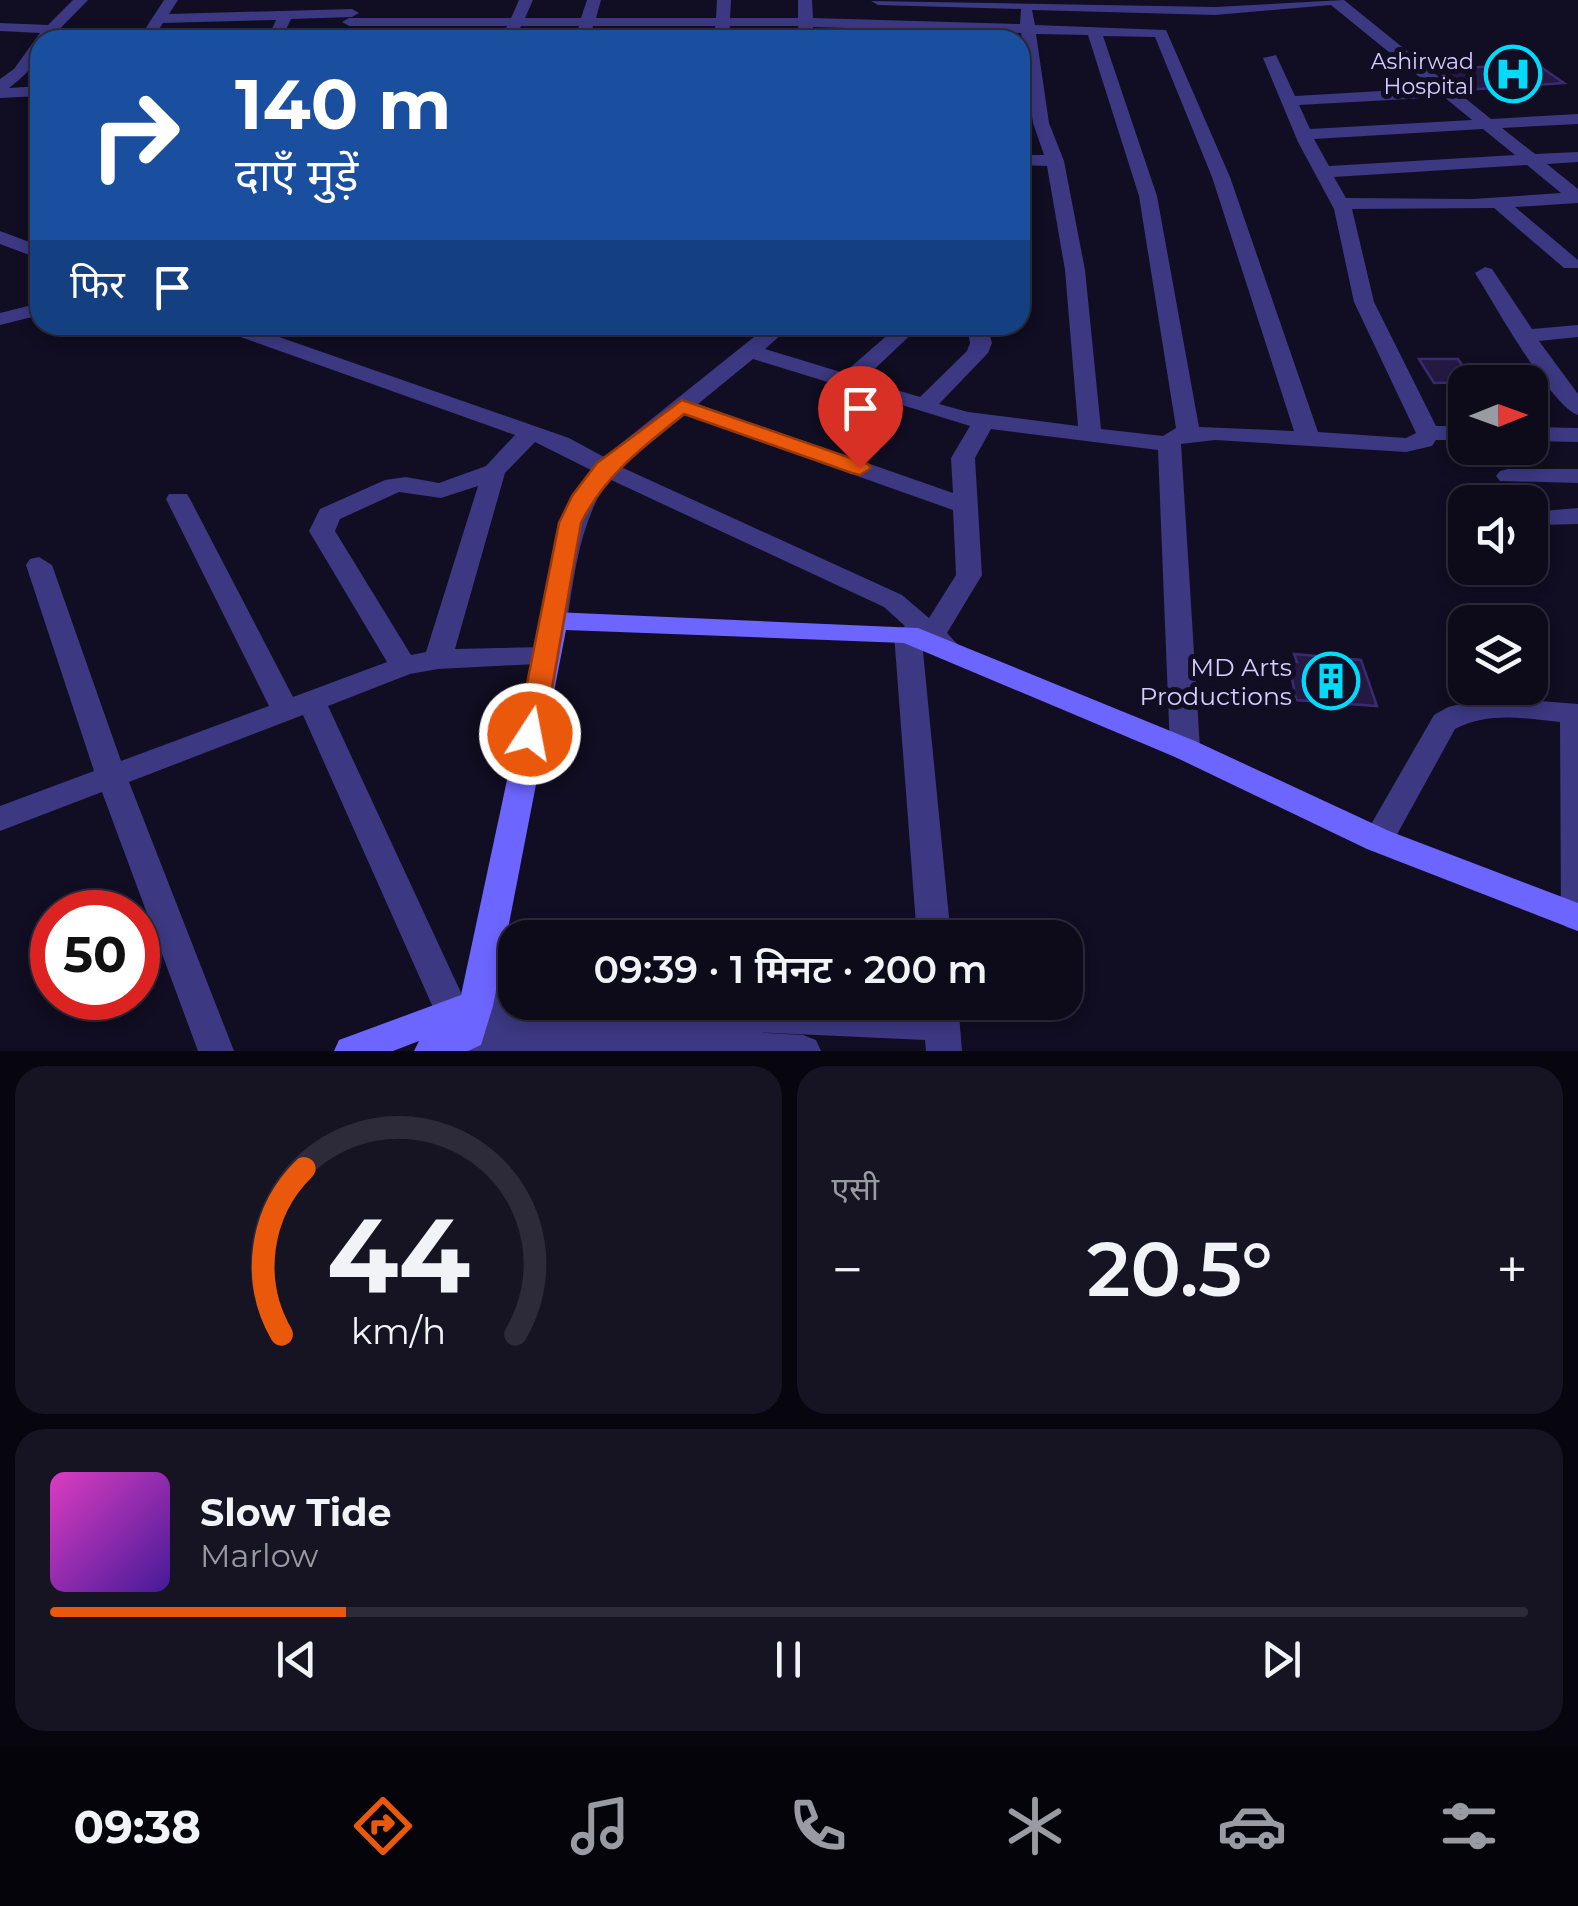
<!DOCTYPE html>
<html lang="hi">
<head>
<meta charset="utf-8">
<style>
  :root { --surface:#0d0a1a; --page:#161323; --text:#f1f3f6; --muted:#9a9aa2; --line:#2d2b39; --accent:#ea580c }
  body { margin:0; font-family:Montserrat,"Noto Sans Devanagari",sans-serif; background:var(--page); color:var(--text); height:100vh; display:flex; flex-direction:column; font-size:38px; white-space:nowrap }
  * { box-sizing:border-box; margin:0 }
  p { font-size:32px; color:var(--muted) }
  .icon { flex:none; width:55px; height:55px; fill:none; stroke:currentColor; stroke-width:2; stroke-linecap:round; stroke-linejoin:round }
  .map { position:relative; height:1051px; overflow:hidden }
  .panel { display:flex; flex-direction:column; gap:15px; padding:15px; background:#07060e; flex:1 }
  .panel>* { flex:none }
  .hud { position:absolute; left:30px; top:30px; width:1000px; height:305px; border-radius:30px; box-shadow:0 5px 15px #0003,0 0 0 2px var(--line); background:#1a4fa0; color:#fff; overflow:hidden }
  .needle { width:65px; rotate:89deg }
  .fabs { position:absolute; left:1448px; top:365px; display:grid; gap:20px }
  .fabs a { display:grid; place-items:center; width:100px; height:100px; border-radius:20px; background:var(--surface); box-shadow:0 5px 15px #0003,0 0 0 2px var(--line); font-size:50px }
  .speed { position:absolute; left:30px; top:890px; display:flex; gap:20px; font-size:50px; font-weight:700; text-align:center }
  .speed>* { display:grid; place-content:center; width:130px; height:130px; border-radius:50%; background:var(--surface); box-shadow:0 5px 15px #0003,0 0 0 2px var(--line); line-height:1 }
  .speed .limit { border:15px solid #d22; background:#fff; color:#111 }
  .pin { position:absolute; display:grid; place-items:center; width:85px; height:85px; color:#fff; margin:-102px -42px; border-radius:50% 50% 50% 0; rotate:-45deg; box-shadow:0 0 10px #0007 }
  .pin .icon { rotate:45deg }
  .me { position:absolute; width:110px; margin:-55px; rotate:11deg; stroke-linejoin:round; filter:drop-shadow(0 0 8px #0008) }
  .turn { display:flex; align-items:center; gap:35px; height:210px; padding:0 40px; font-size:45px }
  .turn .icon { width:130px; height:130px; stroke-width:2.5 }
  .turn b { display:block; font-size:70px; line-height:85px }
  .then { display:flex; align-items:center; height:95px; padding:0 40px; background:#0003; gap:20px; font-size:38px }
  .big { font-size:75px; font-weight:600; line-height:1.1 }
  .panel .widget { flex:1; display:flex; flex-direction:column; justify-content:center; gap:15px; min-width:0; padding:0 35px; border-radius:30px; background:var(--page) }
  .panel .dial { align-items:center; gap:0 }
  .dial svg { height:260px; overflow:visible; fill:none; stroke:var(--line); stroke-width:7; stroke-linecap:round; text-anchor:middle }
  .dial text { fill:var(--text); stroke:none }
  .song { display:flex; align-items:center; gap:30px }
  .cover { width:120px; height:120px; border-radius:15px; background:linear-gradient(135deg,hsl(310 70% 55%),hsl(260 70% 35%)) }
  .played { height:10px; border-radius:5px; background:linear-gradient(90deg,var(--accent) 20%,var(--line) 20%) }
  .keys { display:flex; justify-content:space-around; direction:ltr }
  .heat { display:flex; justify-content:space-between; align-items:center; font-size:55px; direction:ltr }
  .panel .tiles { flex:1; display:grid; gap:15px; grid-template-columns:1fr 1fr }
  .widget:last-child { grid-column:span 2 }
  .trip { position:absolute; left:498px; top:920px; width:585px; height:100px; border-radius:30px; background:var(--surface); box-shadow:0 5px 15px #0003,0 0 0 2px var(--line); font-weight:600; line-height:100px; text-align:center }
  .tabs { display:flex; height:160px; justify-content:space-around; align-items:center; background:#05040a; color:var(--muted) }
  .tabs .icon { width:70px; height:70px }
  .tabs .selected { color:var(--accent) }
  .tabs b { font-size:45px; color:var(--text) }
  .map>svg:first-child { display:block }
  .building { fill:#231943; stroke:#3a2b70; stroke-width:2.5 }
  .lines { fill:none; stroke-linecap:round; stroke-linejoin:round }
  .minor { fill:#3c3882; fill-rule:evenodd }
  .secondary { fill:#6d65ff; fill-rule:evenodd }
  .route { fill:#ea580c; stroke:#983908; stroke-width:2.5 }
  .labels { text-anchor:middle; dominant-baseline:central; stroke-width:10; stroke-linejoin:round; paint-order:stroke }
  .far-poi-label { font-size:22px; fill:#d5ceff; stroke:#110d22; text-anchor:end }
  .poi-label { font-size:25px; fill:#d5ceff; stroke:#110d22; text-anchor:end }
</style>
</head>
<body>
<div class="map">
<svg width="1578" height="1051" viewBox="0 0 1578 1051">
  <rect width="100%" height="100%" fill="#110d22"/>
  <g class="building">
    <polygon points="1535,63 1564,83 1464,90 1436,70"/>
    <polygon points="1419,359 1458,359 1474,382 1434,383"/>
    <polygon points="1294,654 1361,660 1377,706 1296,700 1289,662 1297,662"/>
  </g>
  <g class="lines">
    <g class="minor">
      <path d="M73,0h15l-39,40h-9c0,22 -14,35 -31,48l31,-2v10l-40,2v-19l14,-10 26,-36 -40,-2v-8l48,2z"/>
      <polygon points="164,0 178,0 169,14 352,9 359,13 352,17 291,19 281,40 267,40 276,20 163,23 152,40 138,40"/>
      <path d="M519,0h14l-8,18h56l6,-18h14l-5,18h120l1,-18h14l-1,18h68v-18h14l1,18 207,6 1,-15 -143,-4 -7,-4 344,6 129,-7 147,119 87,-5v10l-76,4 33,26 43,-2v10l-31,2 31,25v14l-63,4 63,53v8h-14l-70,-60 -142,1 22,93 62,124h29v14h-29l-4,6 -26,6 -191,-12 -34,4 19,305 -5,8 -10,3 -10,-3 -5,-8 -12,-299 -167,-21 -16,29 7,117 -35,58 14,15 -4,7 -10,2 -25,-16 29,297h-34l-23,-304 11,-8 -21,-19 -275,-128c-29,43 -34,92 -42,142l-3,6h-20l-3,-6c9,-56 17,-104 50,-151l-56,-28 -30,31 -50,176 91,-2 10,2 4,7 -4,7 -118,6 -28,5 -82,32 135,291 13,-6 39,1v10h250l158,7v-7h35l4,49h-36l-1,-11 -175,-8 53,3 13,5 5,11h-374l7,-24 -14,-4 -137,-308 -174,67 105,269h-36l-96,-259 -102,39v-25l94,-35 -68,-206 4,-6 9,-2 13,8 69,196 148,-55 -103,-207 3,-5h18l3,5 103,198 94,-35 -78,-131 11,-22 65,-29 21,-3 33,6 47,-17 29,-31 -297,-106 -3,-4h30l324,113 35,19 165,-132h23l-27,24 79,24 55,-48h22l-58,55 57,17 47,-46 3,-8 -3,-18h20l5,18 -4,10 -49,51 29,8 110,14 -13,-156 -18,-104 -27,-1v-10h24l-11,-32 -12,-90 -208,-6v13h-14l-1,-14h-68l-1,14h-14v-14h-122l-4,14h-14l4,-14h-58l-6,14h-14l6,-14h-158l-7,-4 7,-4h162zM1331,5l102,83 -138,8 -19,-41 -13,3 35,84 36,67 20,93 62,131 -10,5 -88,-6 -88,-255 -64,-147 -131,-5 -3,-15 183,5zM1036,34l52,1 51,161 37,232 -13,8 -62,-7 -16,-159 -21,-109 -15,-38zM1103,36l52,1 57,140 82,254 -95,-4 -42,-231zM1444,97l28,23 -162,9 -11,-24zM1483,129l32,26 -186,11 -15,-27zM1527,165l34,28 -88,6 -127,-1 -12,-21zM753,359l217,67 -19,32 2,35 -255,-89zM685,415l268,95 3,65 -27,43 -27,-23 -281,-128zM478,486l-52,166 -15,3 -76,-124 5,-12 59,-27 42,6z"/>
      <polygon points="0,231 40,246 40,259 0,244"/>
      <path d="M1485,267l7,2 40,60 46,-4v12l-39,4 39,53v21c-26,-7 -86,-115 -103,-142z"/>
      <polygon points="40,303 40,315 0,325 0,313"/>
      <polygon points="1530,427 1578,428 1578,442 1530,441"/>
      <polygon points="1508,469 1578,469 1578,483 1500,481 1496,476 1500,471"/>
      <polygon points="1578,508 1578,524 1540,525 1530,521 1531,512"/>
      <path d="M1491,697l87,7v227l-12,-4 -5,-10 -1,-195c-36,-4 -73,-10 -105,7l-66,120 -11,3 -11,-3 -5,-9 72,-125 14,-8z"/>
    </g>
    <polygon class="secondary" points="554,612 918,628 1195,741 1389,831 1578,903 1578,931 1367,849 1175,757 904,643 566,630 493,1006 481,1045 468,1051 414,1051 419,1041 393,1051 334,1051 339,1040 461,995 541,621 544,615"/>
  </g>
  <path class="route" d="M682,400l186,64 3,4 -11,7 -8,-2 -168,-59c-41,33 -79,61 -103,109l-37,211 -4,6h-19l-4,-6 42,-211 13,-27 25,-33z"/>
  <defs>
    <g id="hospital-ring" transform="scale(2.875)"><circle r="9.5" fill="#110d22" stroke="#00dbf9" stroke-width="1.5"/><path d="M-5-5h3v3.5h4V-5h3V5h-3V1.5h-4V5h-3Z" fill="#00dbf9"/></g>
    <g id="building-ring" transform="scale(2.875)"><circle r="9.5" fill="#110d22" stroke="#00dbf9" stroke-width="1.5"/><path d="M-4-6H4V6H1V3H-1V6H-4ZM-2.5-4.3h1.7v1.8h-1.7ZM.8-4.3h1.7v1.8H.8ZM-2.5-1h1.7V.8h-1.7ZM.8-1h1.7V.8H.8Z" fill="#00dbf9"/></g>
  </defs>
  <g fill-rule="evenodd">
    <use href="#hospital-ring" x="1513" y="74"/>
    <use href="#building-ring" x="1331" y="681"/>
  </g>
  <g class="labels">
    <g class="far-poi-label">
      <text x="1474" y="61">Ashirwad<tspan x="1474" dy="25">Hospital</tspan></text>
    </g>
    <g class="poi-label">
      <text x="1292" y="667">MD Arts<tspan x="1292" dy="29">Productions</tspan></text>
    </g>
  </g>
</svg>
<div class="fabs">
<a><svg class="needle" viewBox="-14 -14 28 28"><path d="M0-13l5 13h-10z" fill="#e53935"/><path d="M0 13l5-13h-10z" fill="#9a9aa2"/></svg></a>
<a><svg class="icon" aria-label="sound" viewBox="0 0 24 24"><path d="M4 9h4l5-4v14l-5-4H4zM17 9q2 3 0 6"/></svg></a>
<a><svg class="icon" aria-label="layers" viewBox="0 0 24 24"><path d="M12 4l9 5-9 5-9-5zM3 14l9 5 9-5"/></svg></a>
</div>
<div class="speed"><div class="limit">50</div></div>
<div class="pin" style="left:860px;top:468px;background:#d93025"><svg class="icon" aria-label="arrive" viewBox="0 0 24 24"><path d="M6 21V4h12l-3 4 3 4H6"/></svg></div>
<svg class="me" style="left:530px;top:734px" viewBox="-20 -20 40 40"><circle r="17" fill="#ea580c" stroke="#fff" stroke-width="3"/><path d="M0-11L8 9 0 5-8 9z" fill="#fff"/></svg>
<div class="trip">09:39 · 1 मिनट · 200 m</div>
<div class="hud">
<div class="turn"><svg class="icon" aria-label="right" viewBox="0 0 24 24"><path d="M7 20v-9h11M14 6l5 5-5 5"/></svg><div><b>140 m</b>दाएँ मुड़ें</div></div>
<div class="then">फिर<svg class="icon" aria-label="arrive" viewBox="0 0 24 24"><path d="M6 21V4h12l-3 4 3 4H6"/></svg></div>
</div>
</div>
<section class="panel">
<div class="tiles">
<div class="widget dial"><svg viewBox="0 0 100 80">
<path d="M14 69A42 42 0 1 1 86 69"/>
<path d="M14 69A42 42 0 0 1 21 18" stroke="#ea580c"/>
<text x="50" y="56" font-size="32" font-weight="700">44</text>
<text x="50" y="72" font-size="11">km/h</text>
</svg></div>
<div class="widget"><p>एसी</p>
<div class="heat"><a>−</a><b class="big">20.5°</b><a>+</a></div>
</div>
<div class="widget">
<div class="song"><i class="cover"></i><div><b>Slow Tide</b><p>Marlow</p></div></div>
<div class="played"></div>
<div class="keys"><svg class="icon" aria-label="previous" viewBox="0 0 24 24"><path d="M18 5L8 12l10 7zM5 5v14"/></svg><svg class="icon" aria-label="pause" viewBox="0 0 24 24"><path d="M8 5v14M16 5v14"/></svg><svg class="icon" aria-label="next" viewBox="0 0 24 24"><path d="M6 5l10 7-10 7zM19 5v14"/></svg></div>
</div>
</div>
</section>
<nav class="tabs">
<b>09:38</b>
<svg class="icon selected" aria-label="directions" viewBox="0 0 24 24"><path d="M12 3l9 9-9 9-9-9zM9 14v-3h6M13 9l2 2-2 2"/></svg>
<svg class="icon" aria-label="music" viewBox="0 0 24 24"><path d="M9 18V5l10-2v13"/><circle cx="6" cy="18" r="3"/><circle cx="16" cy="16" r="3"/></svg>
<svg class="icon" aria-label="phone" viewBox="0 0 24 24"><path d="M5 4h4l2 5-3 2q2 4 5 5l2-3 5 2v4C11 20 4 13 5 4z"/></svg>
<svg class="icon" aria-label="climate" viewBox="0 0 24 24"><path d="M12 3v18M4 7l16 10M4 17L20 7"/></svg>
<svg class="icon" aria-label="car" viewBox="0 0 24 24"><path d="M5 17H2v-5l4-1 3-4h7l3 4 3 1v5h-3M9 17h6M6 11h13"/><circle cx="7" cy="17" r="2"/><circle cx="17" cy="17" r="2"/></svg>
<svg class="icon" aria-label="filters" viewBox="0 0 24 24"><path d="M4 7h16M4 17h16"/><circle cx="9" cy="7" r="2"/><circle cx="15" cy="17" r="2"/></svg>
</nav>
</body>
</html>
